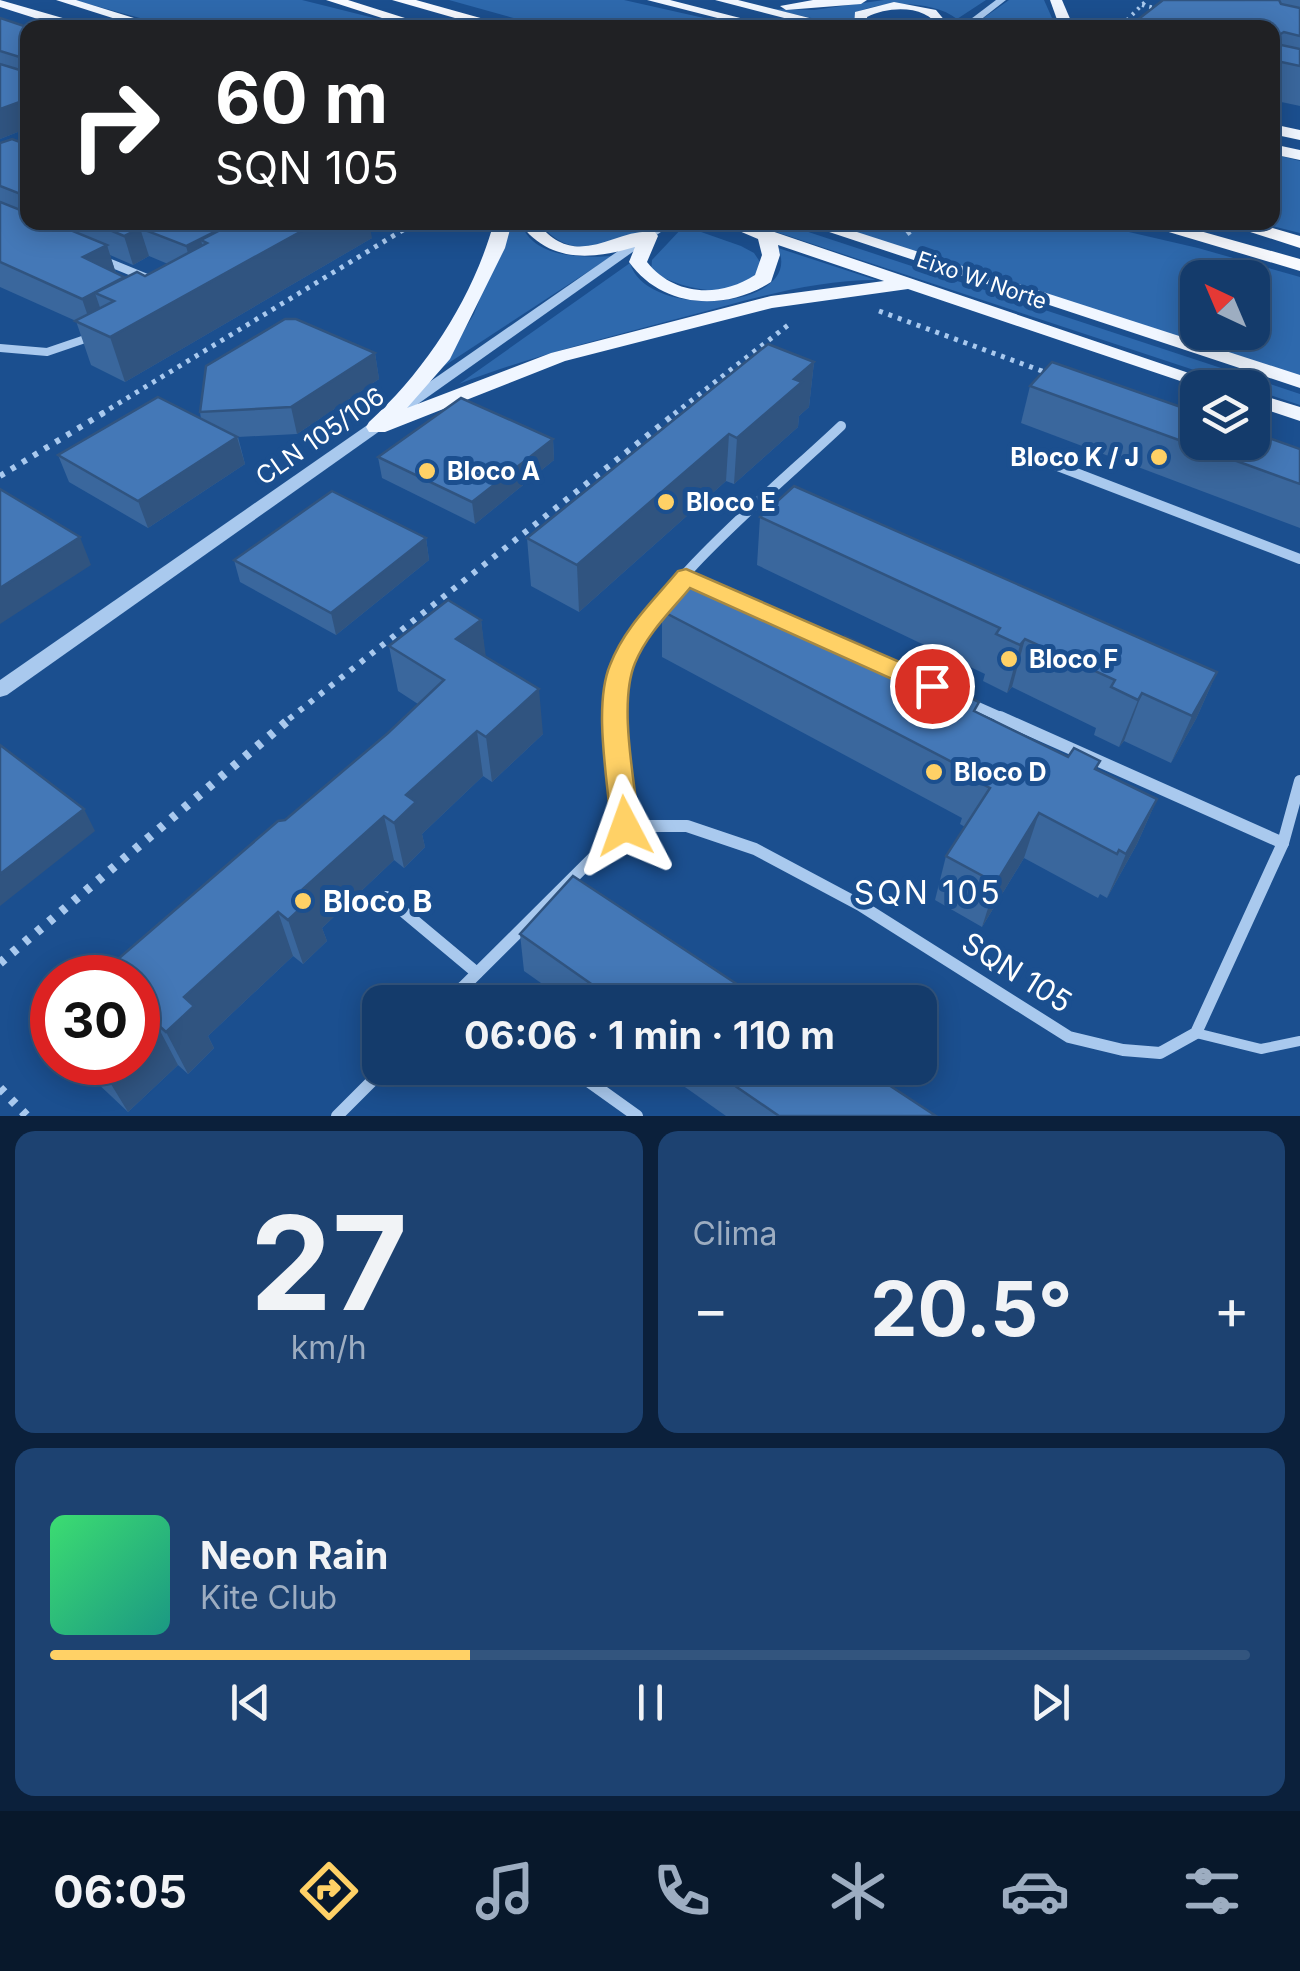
<!DOCTYPE html>
<html lang="pt">
<head>
<meta charset="utf-8">
<style>
  :root { --surface:#143b6b; --page:#1d4271; --text:#f1f3f6; --muted:#9dadc1; --line:#33557e; --accent:#ffd166 }
  body { margin:0; font-family:Inter,sans-serif; background:var(--page); color:var(--text); height:100vh; display:flex; flex-direction:column; font-size:38px; white-space:nowrap }
  * { box-sizing:border-box; margin:0 }
  p { font-size:32px; color:var(--muted) }
  .icon { flex:none; width:55px; height:55px; fill:none; stroke:currentColor; stroke-width:2; stroke-linecap:round; stroke-linejoin:round }
  .map { position:relative; height:1116px; overflow:hidden }
  .drawer { display:flex; flex-direction:column; gap:15px; padding:15px; background:#0b203b; flex:1 }
  .drawer>* { flex:none }
  .hud { position:absolute; left:20px; top:20px; width:1260px; height:210px; border-radius:20px; box-shadow:0 5px 25px #0003,0 0 0 2px var(--line); background:#202124; color:#fff; overflow:hidden }
  .needle { width:65px; rotate:316deg }
  .tools { position:absolute; left:1180px; top:260px; display:grid; gap:20px }
  .tools a { display:grid; place-items:center; width:90px; height:90px; border-radius:20px; background:var(--surface); box-shadow:0 5px 25px #0003,0 0 0 2px var(--line); font-size:50px }
  .speed { position:absolute; left:30px; top:955px; display:flex; gap:20px; font-size:50px; font-weight:700; text-align:center }
  .speed>* { display:grid; place-content:center; width:130px; height:130px; border-radius:50%; background:var(--surface); box-shadow:0 5px 25px #0003,0 0 0 2px var(--line); line-height:1 }
  .speed .limit { border:15px solid #d22; background:#fff; color:#111 }
  .pin { position:absolute; display:grid; place-items:center; width:85px; height:85px; color:#fff; margin:-42px; border:5px solid #fff; border-radius:50%; box-shadow:0 2px 10px #0007 }
  .me { position:absolute; width:110px; margin:-55px; rotate:356deg; stroke-linejoin:round; filter:drop-shadow(0 0 8px #0008) }
  .turn { display:flex; align-items:center; gap:35px; height:210px; padding:0 30px; font-size:45px }
  .turn .icon { width:130px; height:130px; stroke-width:2.5 }
  .turn b { display:block; font-size:70px; line-height:85px }
  .big { font-size:75px; font-weight:700; line-height:1.1 }
  .drawer .tile { flex:1; display:flex; flex-direction:column; justify-content:center; gap:15px; min-width:0; padding:0 35px; border-radius:20px; background:var(--page) }
  .drawer .dial { align-items:center; gap:0 }
  .dial b { font-size:130px; line-height:1 }
  .song { display:flex; align-items:center; gap:30px }
  .cover { width:120px; height:120px; border-radius:15px; background:linear-gradient(135deg,hsl(140 70% 55%),hsl(170 70% 35%)) }
  .played { height:10px; border-radius:5px; background:linear-gradient(90deg,var(--accent) 35%,var(--line) 35%) }
  .keys { display:flex; justify-content:space-around; direction:ltr }
  .heat { display:flex; justify-content:space-between; align-items:center; font-size:55px; direction:ltr }
  .drawer .tiles { flex:1; display:grid; gap:15px; grid-template-columns:1fr 1fr }
  .tile:last-child { grid-column:span 2 }
  .trip { position:absolute; left:362px; top:985px; width:575px; height:100px; border-radius:20px; background:var(--surface); box-shadow:0 5px 25px #0003,0 0 0 2px var(--line); font-weight:700; line-height:100px; text-align:center }
  .menu { display:flex; height:160px; justify-content:space-around; align-items:center; background:#08182b; color:var(--muted) }
  .menu .icon { width:70px; height:70px }
  .menu .on { color:var(--accent) }
  .menu b { font-size:45px; color:var(--text) }
  .map>svg:first-child { display:block }
  .green { fill:#2e69ad; fill-rule:evenodd }
  .lines { fill:none; stroke-linecap:round; stroke-linejoin:round }
  .path-far3 { stroke:#a9c9ee; stroke-width:4; stroke-dasharray:2.5 5; stroke-linecap:butt }
  .path-far2 { stroke:#a9c9ee; stroke-width:5; stroke-dasharray:4 6; stroke-linecap:butt }
  .path-far1 { stroke:#a9c9ee; stroke-width:6; stroke-dasharray:5 8; stroke-linecap:butt }
  .path { stroke:#a9c9ee; stroke-width:9; stroke-dasharray:6 10; stroke-linecap:butt }
  .service { stroke:#a9c9ee; stroke-width:10 }
  .minor-far2 { stroke:#a9c9ee; stroke-width:8 }
  .minor-far1 { stroke:#a9c9ee; stroke-width:10 }
  .minor { stroke:#a9c9ee; stroke-width:12 }
  .tertiary { fill:#a9c9ee; fill-rule:evenodd }
  .primary { fill:#f0f6ff; fill-rule:evenodd }
  .trunk { fill:#f8faff; fill-rule:evenodd }
  .wall { fill:#3a679d; fill-rule:evenodd }
  .shaded-wall { fill:#305480 }
  .building { fill:#4478b7; stroke:#305480; stroke-width:2.5 }
  .route { fill:#ffd166; stroke:#a68842; stroke-width:2.5 }
  .poi-dot { fill:#ffd166; stroke:#1b4f8f; stroke-width:4 }
  .labels { text-anchor:middle; dominant-baseline:central; stroke-width:10; stroke-linejoin:round; paint-order:stroke }
  .far-street-label { font-size:22px; fill:#fff; stroke:#1b4f8f }
  .street-label { font-size:25px; fill:#fff; stroke:#1b4f8f }
  .poi-label { font-size:25px; font-weight:bold; fill:#fff; stroke:#1b4f8f; text-anchor:start }
  .near-poi-label { font-size:30px; font-weight:bold; fill:#fff; stroke:#1b4f8f; text-anchor:start }
  .near-street-label { font-size:30px; fill:#fff; stroke:#1b4f8f }
  .near-neighbourhood-label { font-size:32px; letter-spacing:2.5px; fill:#fff; stroke:#1b4f8f }
</style>
</head>
<body>
<div class="map">
<svg width="1300" height="1116" viewBox="0 0 1300 1116">
  <rect width="100%" height="100%" fill="#1b4f8f"/>
  <g class="green">
    <polygon points="74,0 302,0 382,20 325,28 173,27"/>
    <polygon points="449,0 624,0 744,27 546,27"/>
    <path d="M884,0h102l-29,19c-23,-19 -77,-19 -102,-6l1,15 -85,-19 43,1z"/>
    <polygon points="1009,0 1044,0 1056,27 975,24"/>
    <polygon points="1273,154 1300,161 1300,233 1260,223 1272,222"/>
    <path d="M508,223h13c11,35 61,35 91,33l-171,112 33,-54z"/>
    <path d="M541,223h117c-33,20 -91,42 -117,0z"/>
    <polygon points="749,223 781,223 1300,394 1300,405"/>
    <path d="M827,223h263l108,25 102,29v99zM1198,278h54v54h-54z"/>
    <path d="M684,226l57,20 13,7 8,12c-22,41 -78,24 -111,7l1,-12z"/>
    <path d="M778,248l98,32c-67,0 -131,21 -196,38 -74,20 -149,38 -221,66l171,-121c17,59 176,46 148,-15z"/>
  </g>
  <g class="lines">
    <g class="path-far3">
      <polyline points="1142,5 1159,9"/>
      <polyline points="1128,28 1128,19 1147,0"/>
    </g>
    <g class="path-far2">
      <polyline points="907,234 922,222"/>
      <polyline points="879,311 1050,374"/>
      <polyline points="101,414 416,222"/>
      <polyline points="674,414 792,322"/>
    </g>
    <g class="path-far1">
      <polyline points="0,476 105,412"/>
      <polyline points="289,719 677,412"/>
    </g>
    <g class="path">
      <polyline points="0,963 292,717"/>
      <polyline points="0,1088 27,1116"/>
    </g>
    <polyline class="service" points="1196,1033 1261,1049 1300,1041"/>
    <g class="minor-far2">
      <polyline points="103,260 147,278"/>
      <polyline points="0,348 47,352 91,337"/>
    </g>
    <g class="minor-far1">
      <polyline points="1029,455 1300,559"/>
      <polyline points="874,661 1005,719"/>
      <path d="M615,719c0,-17 0,-37 7,-53 30,-79 156,-180 219,-240"/>
    </g>
    <g class="minor">
      <polyline points="615,717 625,826"/>
      <polyline points="1000,717 1283,843"/>
      <polyline points="386,897 477,973"/>
      <polyline points="462,988 481,1002"/>
      <polyline points="448,1002 625,826 687,826 755,849 860,905 1069,1037 1123,1050 1160,1053 1196,1033 1283,843 1300,781"/>
      <polyline points="570,1068 637,1116"/>
      <polyline points="337,1116 385,1068"/>
    </g>
    <g class="tertiary">
      <polygon points="996,0 1006,0 970,28 959,28"/>
      <polygon points="660,222 675,222 7,695 0,697 0,680"/>
    </g>
    <g class="primary">
      <polygon points="0,0 87,25 88,28 66,28 0,7"/>
      <polygon points="56,0 76,0 166,28 144,28"/>
      <polygon points="647,0 670,0 748,20 741,24"/>
      <polygon points="715,0 738,0 849,28 823,28"/>
      <polygon points="813,0 867,0 861,4 786,10 780,6"/>
      <polygon points="1050,0 1062,0 1074,28 1060,28"/>
      <path d="M894,2l42,8 15,18c-15,0 -14,-8 -27,-14 -17,-8 -41,-5 -57,3l1,11h-14l1,-16z"/>
      <polygon points="985,24 1026,28 979,28"/>
      <polygon points="1272,124 1300,130 1300,140 1272,134"/>
      <polygon points="1272,144 1300,150 1300,160 1272,154"/>
      <path d="M494,222h18l-7,26 -55,111 -43,49 144,-55 220,-57 113,-15 -106,-36 2,10 -9,27c-47,30 -109,26 -142,-20l6,-15c-44,13 -87,16 -116,-25h18c40,52 79,4 118,10l3,4 -11,26c27,34 73,36 108,13l7,-20 -4,-16 -40,-17h27l488,166h-32l-293,-99 -136,19 -207,53 -180,71h-16l-3,-5 3,-5c57,-52 104,-124 125,-200z"/>
      <polygon points="799,222 826,222 1300,375 1300,388"/>
      <polygon points="1252,392 1300,407 1300,421 1252,405"/>
    </g>
    <g class="trunk">
      <polygon points="326,0 348,0 427,25 413,28"/>
      <polygon points="392,0 416,0 516,28 490,28"/>
      <polygon points="1135,222 1168,222 1300,259 1300,271"/>
      <polygon points="1219,222 1252,222 1300,236 1300,248"/>
    </g>
  </g>
  <g class="wall">
    <polygon points="1163,0 1300,0 1300,106 1272,100 1272,28"/>
    <polygon points="0,18 28,28 28,128 0,139"/>
    <path d="M0,143l28,2v77h203l1,2 140,14 -247,144 -34,-17 -15,-44 -76,-34zM110,255l23,10 16,-9 19,8 -23,12 -21,1 -8,-4z"/>
    <polygon points="375,353 379,379 297,434 238,437 245,464 148,528 69,482 58,455 201,419 200,412"/>
    <polygon points="814,362 809,407 799,416 798,427 734,484 726,481 579,612 531,586 527,538"/>
    <polygon points="1030,386 1300,449 1300,528 1021,423"/>
    <polygon points="553,439 554,460 475,524 382,478 378,457"/>
    <polygon points="760,517 1217,672 1196,719 1171,763 1124,741 1119,747 1094,735 1096,728 1012,687 1007,693 983,681 985,674 757,565"/>
    <polygon points="426,538 429,560 336,635 240,582 234,560"/>
    <polygon points="662,611 867,657 1068,757 1157,799 1137,844 1107,898 1100,894 1098,898 1024,858 982,927 935,900 946,856 965,827 960,824 962,818 662,657"/>
    <polygon points="481,620 485,657 543,734 492,782 483,776 422,834 425,847 404,868 394,860 322,928 327,941 303,964 293,956 208,1036 214,1048 188,1074 178,1065 128,1112 75,1062 138,1062 138,978 285,820 388,733 418,704 398,691 389,646"/>
    <polygon points="520,934 764,1002 568,1002 524,971"/>
    <polygon points="658,1068 863,1068 936,1116 726,1116"/>
  </g>
  <g class="shaded-wall">
    <polygon points="28,99 28,128 0,139 0,109"/>
    <polygon points="318,222 369,222 372,238 125,382 110,337"/>
    <polygon points="232,223 239,251 201,240 208,268 194,275 186,246"/>
    <polygon points="140,228 149,256 133,265 124,236"/>
    <polygon points="107,245 116,274 83,257"/>
    <polygon points="124,277 114,301 95,293 105,322 92,328 82,299"/>
    <polygon points="375,353 379,379 297,434 291,407"/>
    <polygon points="814,362 809,407 799,416 798,427 734,484 737,438 794,379"/>
    <polygon points="729,434 726,481 579,612 577,565"/>
    <polygon points="237,437 245,464 148,528 138,501"/>
    <polygon points="553,439 554,460 475,524 472,502"/>
    <polygon points="80,537 91,565 0,624 0,588"/>
    <polygon points="426,538 429,560 336,635 331,613"/>
    <polygon points="481,620 487,665 456,639"/>
    <polygon points="1025,639 1012,687 1007,693 1020,645"/>
    <polygon points="1217,672 1196,719 1171,763 1192,716"/>
    <polygon points="539,689 543,734 492,782 486,737"/>
    <polygon points="1142,693 1124,741 1119,747 1138,700"/>
    <polygon points="477,731 483,776 422,834 425,847 404,868 394,823 406,795"/>
    <polygon points="1157,799 1137,844 1107,898 1126,854"/>
    <polygon points="84,809 95,831 0,906 0,874"/>
    <polygon points="1039,813 1024,858 982,927 996,883"/>
    <polygon points="384,816 394,860 322,928 327,941 303,964 288,920 303,889"/>
    <polygon points="278,912 293,956 208,1036 214,1048 188,1074 166,1032 184,997"/>
    <polygon points="156,1023 178,1065 128,1112 103,1071 112,1062 138,1062 138,1040"/>
  </g>
  <g class="building">
    <polygon points="1163,0 1279,0 1281,4 1300,8 1300,36 1284,32 1277,36 1281,45 1300,49 1300,66 1272,60 1272,28 1127,28"/>
    <polygon points="0,18 30,28 28,28 28,99 0,109 0,64 20,70 26,65 23,58 0,51"/>
    <polygon points="12,139 28,145 28,197 0,186 0,143"/>
    <polygon points="0,202 28,213 28,222 51,222 107,245 83,257 124,277 82,299 0,262"/>
    <polygon points="91,222 231,222 232,223 186,246 140,228 124,236"/>
    <polygon points="236,222 318,222 110,337 75,321 114,301 95,293 137,272 145,276 207,243 201,240"/>
    <polygon points="285,319 296,319 375,353 291,407 200,412 206,366"/>
    <polygon points="768,344 814,362 794,379 802,382 737,438 729,434 577,565 527,538"/>
    <polygon points="1052,362 1198,413 1198,442 1252,442 1252,432 1300,449 1300,484 1030,386"/>
    <polygon points="158,397 237,437 138,501 58,455"/>
    <polygon points="461,398 553,439 472,502 378,457"/>
    <polygon points="794,486 1217,672 1192,716 1142,693 1138,700 1111,687 1115,680 1025,639 1020,645 996,634 1000,628 760,517"/>
    <polygon points="0,489 80,537 0,588"/>
    <polygon points="332,491 426,538 331,613 234,560"/>
    <polygon points="701,575 839,643 845,636 869,648 863,655 948,697 954,690 979,702 974,711 1068,757 1074,748 1100,761 1095,769 1157,799 1126,854 1119,850 1117,854 1039,813 996,883 946,856 990,788 972,779 975,774 662,611"/>
    <polygon points="448,600 481,620 456,639 539,689 486,737 477,731 406,795 416,802 394,823 384,816 303,889 313,897 288,920 278,912 184,997 194,1006 166,1032 156,1023 138,1040 138,978 96,978 278,821 285,820 388,733 444,680 389,646"/>
    <polygon points="0,745 84,809 0,874"/>
    <polygon points="573,876 764,1002 617,1002 520,934"/>
    <polygon points="94,1062 112,1062 103,1071"/>
    <polygon points="709,1068 863,1068 936,1116 779,1116"/>
  </g>
  <path class="route" d="M686,569l255,111 4,6 -4,7h-18l-233,-105c-20,24 -43,46 -55,75 -17,41 0,119 4,163l-4,8 -10,4 -10,-4 -4,-8c-3,-45 -18,-120 -1,-161 14,-37 43,-64 68,-94z"/>
  <g class="poi-dot">
    <circle cx="1159" cy="457" r="10"/>
    <circle cx="427" cy="471" r="10"/>
    <circle cx="666" cy="502" r="10"/>
    <circle cx="1009" cy="659" r="10"/>
    <circle cx="934" cy="772" r="10"/>
    <circle cx="303" cy="901" r="10"/>
  </g>
  <g class="labels">
    <g class="far-street-label">
      <text transform="translate(982 280) rotate(19)">Eixo W Norte</text>
    </g>
    <g class="street-label">
      <text transform="translate(320 436) rotate(-35)">CLN 105/106</text>
    </g>
    <g class="poi-label">
      <text x="1139" y="457" text-anchor="end">Bloco K / J</text>
      <text x="447" y="471">Bloco A</text>
      <text x="686" y="502">Bloco E</text>
      <text x="1029" y="659">Bloco F</text>
      <text x="954" y="772">Bloco D</text>
    </g>
    <g class="near-poi-label">
      <text x="323" y="901">Bloco B</text>
    </g>
    <g class="near-street-label">
      <text transform="translate(1017 972) rotate(32)">SQN 105</text>
    </g>
    <g class="near-neighbourhood-label">
      <text x="928" y="892">SQN 105</text>
    </g>
  </g>
</svg>
<div class="tools">
<a><svg class="needle" viewBox="-14 -14 28 28"><path d="M0-13l5 13h-10z" fill="#e53935"/><path d="M0 13l5-13h-10z" fill="#9dadc1"/></svg></a>
<a><svg class="icon" aria-label="layers" viewBox="0 0 24 24"><path d="M12 4l9 5-9 5-9-5zM3 14l9 5 9-5"/></svg></a>
</div>
<div class="speed"><div class="limit">30</div></div>
<div class="pin" style="left:932px;top:686px;background:#d93025"><svg class="icon" aria-label="arrive" viewBox="0 0 24 24"><path d="M6 21V4h12l-3 4 3 4H6"/></svg></div>
<svg class="me" style="left:625px;top:826px" viewBox="-20 -20 40 40"><path d="M0-17L14 15 0 8-14 15z" fill="#ffd166" stroke="#fff" stroke-width="4"/></svg>
<div class="trip">06:06 · 1 min · 110 m</div>
<div class="hud">
<div class="turn"><svg class="icon" aria-label="right" viewBox="0 0 24 24"><path d="M7 20v-9h11M14 6l5 5-5 5"/></svg><div><b>60 m</b>SQN 105</div></div>
</div>
</div>
<section class="drawer">
<div class="tiles">
<div class="tile dial"><b>27</b><p>km/h</p></div>
<div class="tile"><p>Clima</p>
<div class="heat"><a>−</a><b class="big">20.5°</b><a>+</a></div>
</div>
<div class="tile">
<div class="song"><i class="cover"></i><div><b>Neon Rain</b><p>Kite Club</p></div></div>
<div class="played"></div>
<div class="keys"><svg class="icon" aria-label="previous" viewBox="0 0 24 24"><path d="M18 5L8 12l10 7zM5 5v14"/></svg><svg class="icon" aria-label="pause" viewBox="0 0 24 24"><path d="M8 5v14M16 5v14"/></svg><svg class="icon" aria-label="next" viewBox="0 0 24 24"><path d="M6 5l10 7-10 7zM19 5v14"/></svg></div>
</div>
</div>
</section>
<nav class="menu">
<b>06:05</b>
<svg class="icon on" aria-label="directions" viewBox="0 0 24 24"><path d="M12 3l9 9-9 9-9-9zM9 14v-3h6M13 9l2 2-2 2"/></svg>
<svg class="icon" aria-label="music" viewBox="0 0 24 24"><path d="M9 18V5l10-2v13"/><circle cx="6" cy="18" r="3"/><circle cx="16" cy="16" r="3"/></svg>
<svg class="icon" aria-label="phone" viewBox="0 0 24 24"><path d="M5 4h4l2 5-3 2q2 4 5 5l2-3 5 2v4C11 20 4 13 5 4z"/></svg>
<svg class="icon" aria-label="climate" viewBox="0 0 24 24"><path d="M12 3v18M4 7l16 10M4 17L20 7"/></svg>
<svg class="icon" aria-label="car" viewBox="0 0 24 24"><path d="M5 17H2v-5l4-1 3-4h7l3 4 3 1v5h-3M9 17h6M6 11h13"/><circle cx="7" cy="17" r="2"/><circle cx="17" cy="17" r="2"/></svg>
<svg class="icon" aria-label="filters" viewBox="0 0 24 24"><path d="M4 7h16M4 17h16"/><circle cx="9" cy="7" r="2"/><circle cx="15" cy="17" r="2"/></svg>
</nav>
</body>
</html>
